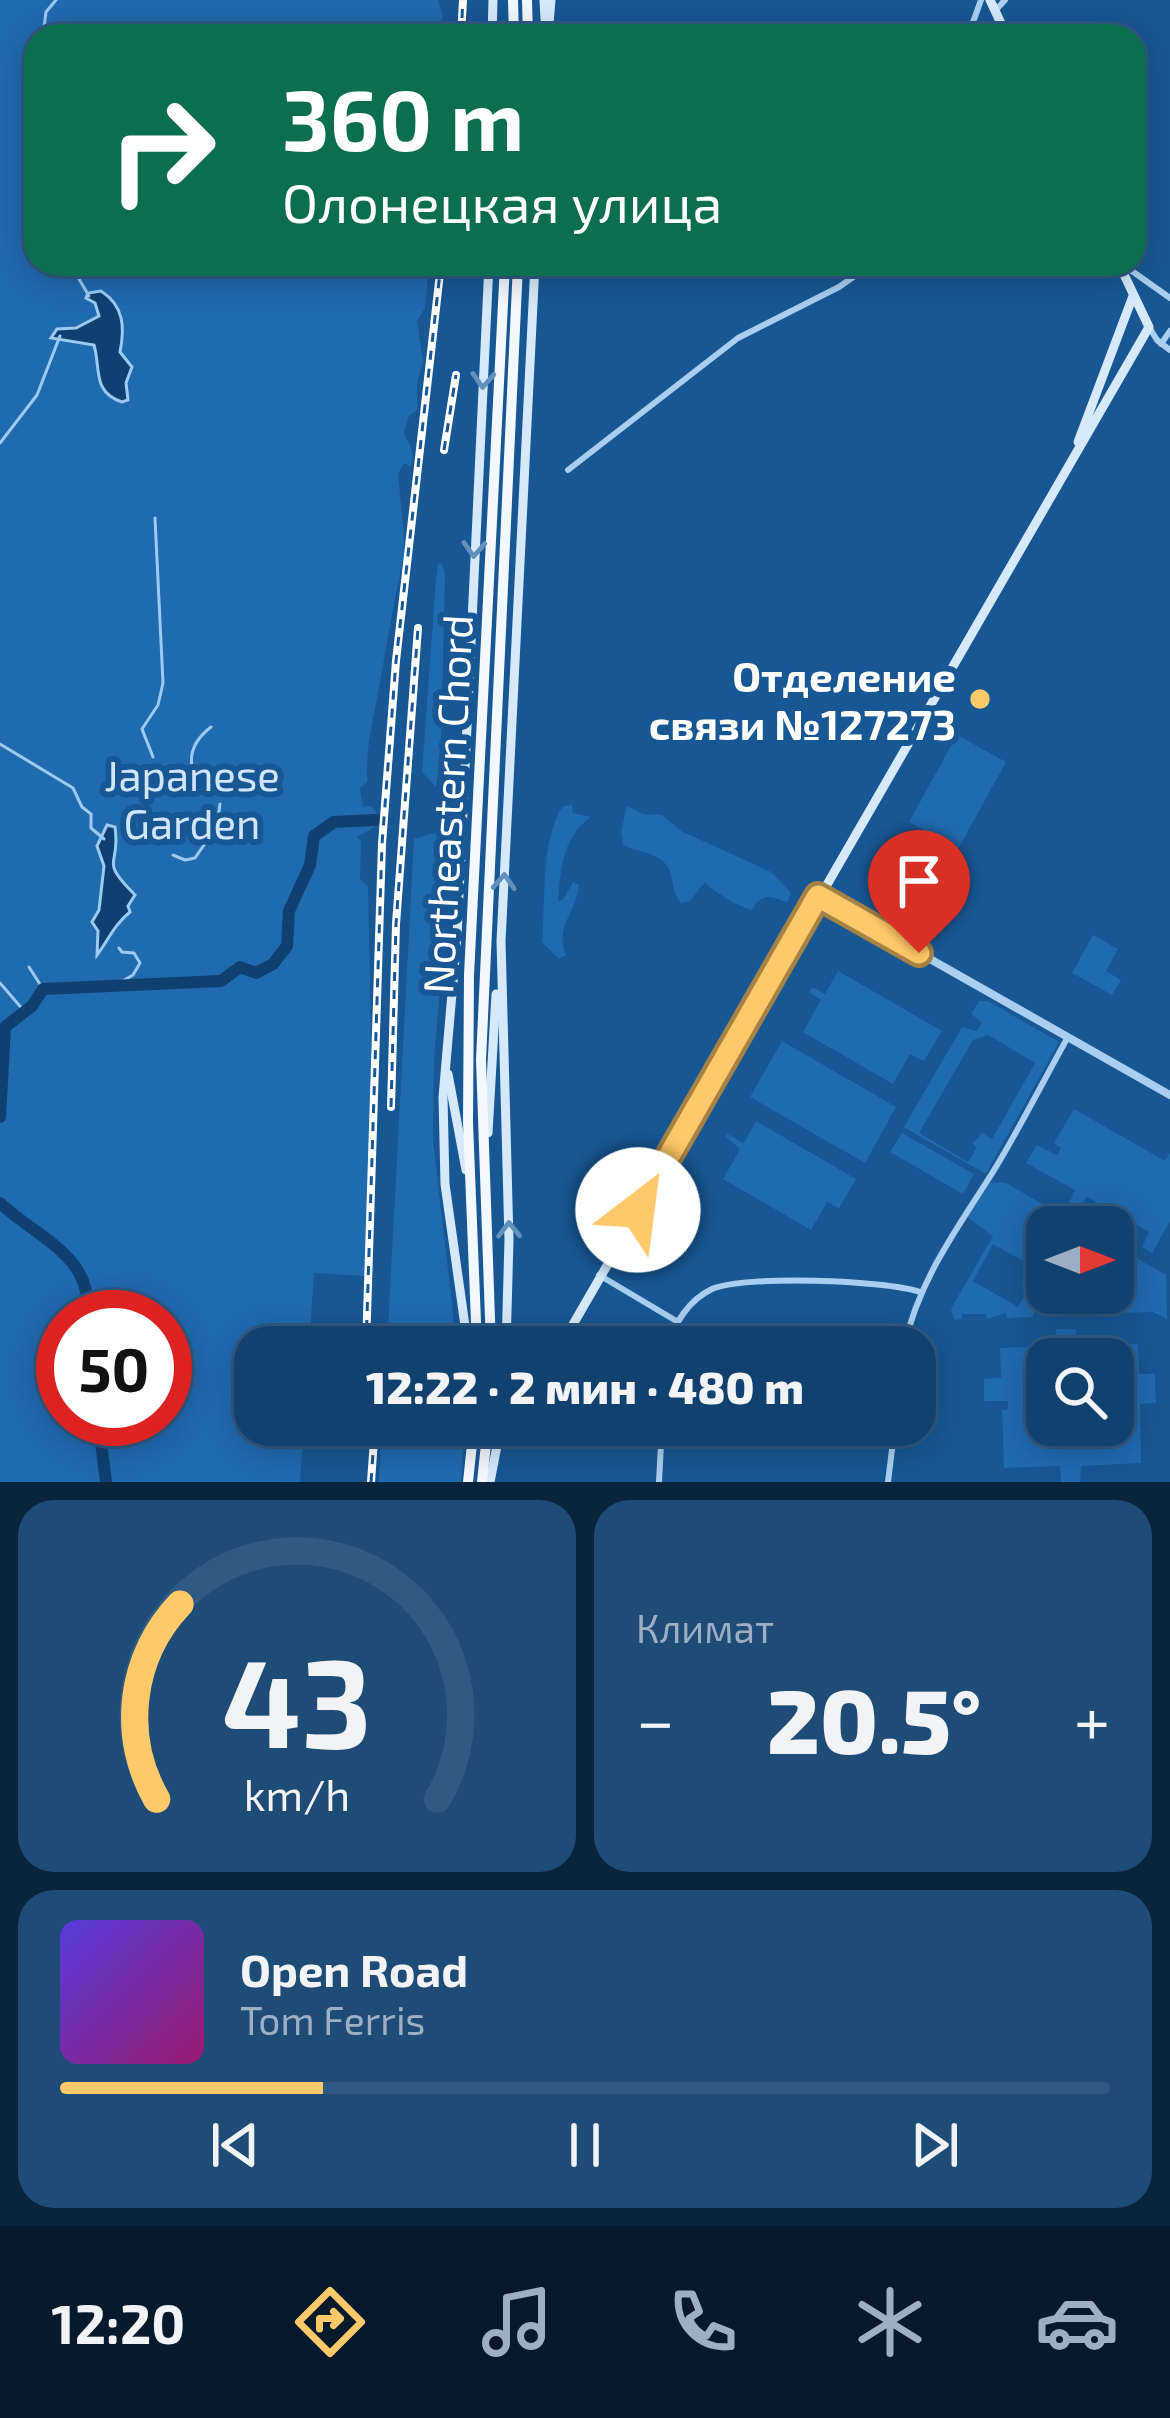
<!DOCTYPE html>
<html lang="ru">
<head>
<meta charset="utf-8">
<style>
  :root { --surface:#11416f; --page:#1e4c77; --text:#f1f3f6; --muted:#9cafc3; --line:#305a82; --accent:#ffc868 }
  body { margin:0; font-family:"Exo 2",sans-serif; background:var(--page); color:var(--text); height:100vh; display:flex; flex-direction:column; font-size:45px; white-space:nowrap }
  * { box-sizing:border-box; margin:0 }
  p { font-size:39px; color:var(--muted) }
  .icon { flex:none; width:66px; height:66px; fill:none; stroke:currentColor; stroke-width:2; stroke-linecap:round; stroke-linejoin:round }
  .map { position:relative; height:1482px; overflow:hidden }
  .panel { display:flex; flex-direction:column; gap:18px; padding:18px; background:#09243d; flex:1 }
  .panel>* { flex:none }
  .hud { position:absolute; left:24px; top:24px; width:1122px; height:252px; border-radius:36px; box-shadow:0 6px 30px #0003,0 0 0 3px var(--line); background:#0b6e4f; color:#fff; overflow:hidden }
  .needle { width:78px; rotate:90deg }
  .fabs { position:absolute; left:1026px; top:1206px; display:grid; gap:24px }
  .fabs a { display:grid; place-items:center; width:108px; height:108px; border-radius:24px; background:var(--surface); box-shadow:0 6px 30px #0003,0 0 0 3px var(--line); font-size:60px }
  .speed { position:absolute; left:36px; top:1290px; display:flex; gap:24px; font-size:60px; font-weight:700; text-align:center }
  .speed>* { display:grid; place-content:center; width:156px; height:156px; border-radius:50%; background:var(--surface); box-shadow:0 6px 30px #0003,0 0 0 3px var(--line); line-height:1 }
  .speed .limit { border:18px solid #d22; background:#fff; color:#111 }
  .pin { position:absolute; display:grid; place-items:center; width:102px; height:102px; color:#fff; margin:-123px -51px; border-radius:50% 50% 50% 0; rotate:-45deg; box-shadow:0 0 12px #0007 }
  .pin .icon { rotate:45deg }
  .me { position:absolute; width:132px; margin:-66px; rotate:30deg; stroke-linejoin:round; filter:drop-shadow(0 0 9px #0008) }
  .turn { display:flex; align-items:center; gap:42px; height:252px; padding:0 60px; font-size:54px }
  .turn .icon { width:156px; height:156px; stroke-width:2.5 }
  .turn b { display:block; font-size:84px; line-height:102px }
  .big { font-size:90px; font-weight:800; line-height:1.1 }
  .panel .tile { flex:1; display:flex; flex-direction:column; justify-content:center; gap:18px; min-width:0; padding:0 42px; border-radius:36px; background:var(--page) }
  .panel .dial { align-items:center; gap:0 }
  .dial svg { height:312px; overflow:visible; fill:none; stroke:var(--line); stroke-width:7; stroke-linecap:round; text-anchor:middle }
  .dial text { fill:var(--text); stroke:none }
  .song { display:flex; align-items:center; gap:36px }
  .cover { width:144px; height:144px; border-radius:18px; background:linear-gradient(135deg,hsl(250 70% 55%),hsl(320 70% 35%)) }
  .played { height:12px; border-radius:6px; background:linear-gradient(90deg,var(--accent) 25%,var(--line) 25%) }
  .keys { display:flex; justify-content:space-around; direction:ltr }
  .heat { display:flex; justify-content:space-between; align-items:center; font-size:66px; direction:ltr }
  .panel .tiles { flex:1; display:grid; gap:18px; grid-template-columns:1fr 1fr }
  .tile:last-child { grid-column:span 2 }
  .trip { position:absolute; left:234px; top:1326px; width:702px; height:120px; border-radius:36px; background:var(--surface); box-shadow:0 6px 30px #0003,0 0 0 3px var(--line); font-weight:800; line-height:120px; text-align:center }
  .tab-bar { display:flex; height:192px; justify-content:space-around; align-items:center; background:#071a2c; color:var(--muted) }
  .tab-bar .icon { width:84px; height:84px }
  .tab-bar .active { color:var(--accent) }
  .tab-bar b { font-size:54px; color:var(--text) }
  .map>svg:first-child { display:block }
  .green { fill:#206aae; fill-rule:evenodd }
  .water { fill:#0f4071; stroke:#9bcaf3; stroke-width:3 }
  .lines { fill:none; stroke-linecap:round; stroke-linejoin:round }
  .stream { stroke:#9bcaf3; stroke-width:3 }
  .river { stroke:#0f4071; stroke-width:12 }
  .minor { stroke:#a8cef1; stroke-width:6 }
  .tertiary { stroke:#a8cef1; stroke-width:8 }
  .secondary { stroke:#d6e9fb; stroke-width:9 }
  .primary { stroke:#f2f8ff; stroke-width:10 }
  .rail-casing { stroke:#fff; stroke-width:8 }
  .rail { stroke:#175794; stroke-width:3; stroke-dasharray:9; stroke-linecap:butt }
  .oneway { stroke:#6391bd }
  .route-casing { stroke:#a68244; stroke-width:30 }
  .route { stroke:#ffc868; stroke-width:21 }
  .poi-dot { fill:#ffc868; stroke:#175794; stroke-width:4.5 }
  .labels { text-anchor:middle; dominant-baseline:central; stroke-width:12; stroke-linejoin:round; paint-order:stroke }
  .poi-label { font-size:42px; font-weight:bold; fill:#fff; stroke:#175794; text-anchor:end }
  .park-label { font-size:42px; fill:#cfe6fc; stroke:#175794 }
  .street-label { font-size:42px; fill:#fff; stroke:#175794 }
</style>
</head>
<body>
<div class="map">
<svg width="1170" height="1482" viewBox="0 0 1170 1482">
  <rect width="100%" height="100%" fill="#175794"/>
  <g class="green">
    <path d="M0,0h438l5,17 -6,19h-401v228h393l-4,44 -8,13 6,40 -6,23v26l-8,6 -5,16c5,17 11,13 7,35l-7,-4 -6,11c1,12 8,71 6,81 -10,45 -18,95 -27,144 -6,28 -11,54 -10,83l-7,6 3,19 7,-1 6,5 -1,16 -18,10 4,4 -1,38 8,8 5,245 -7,144 -52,-3 -5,74h-54v78h49l-4,57h-300zM63,1317h102v102h-102z"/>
    <polygon points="442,563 445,574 441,749 436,787 422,772 436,579 438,565"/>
    <polygon points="957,735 1006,762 958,849 909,822"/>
    <path d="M572,804l1,9 18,4c-29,20 -30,52 -33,84l5,-1 10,-18 6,3c-2,27 -25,41 -13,70l-7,4 -17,-17c4,-42 -2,-99 20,-135z"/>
    <path d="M627,806l16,8 19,1 19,16 90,41 20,21 -4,10c-14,-7 -26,-11 -35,7 -11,-2 -40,-19 -47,-28l-15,19 -9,2c-8,-10 -7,-15 -10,-28 -4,-22 -32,-22 -48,-30l-2,-13z"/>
    <polygon points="445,830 445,932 434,1059 433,1140 457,1347 387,1347 414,839"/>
    <polygon points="1093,935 1118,949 1106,971 1121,980 1112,995 1072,973"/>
    <polygon points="838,971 942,1031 924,1061 910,1054 893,1084 803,1032 821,1000 809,992 812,987 825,994"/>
    <path d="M979,1001h9l71,41 -73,132 -82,-47 58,-100 15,4 5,-9 -11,-8zM988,1035l47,28 -43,76 -10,-6 -10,11 5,3 -9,15 -49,-29 54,-93z"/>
    <polygon points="782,1041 896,1107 865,1163 750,1097"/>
    <polygon points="1074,1109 1165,1161 1170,1153 1170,1221 1152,1253 1142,1247 1149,1232 1087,1197 1078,1211 1068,1205 1075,1190 1026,1163 1037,1145 1057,1155 1061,1148 1054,1143"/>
    <polygon points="756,1121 856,1179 839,1208 827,1202 811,1230 723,1179 740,1149 726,1137 727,1134 744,1143"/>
    <polygon points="902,1133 974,1174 963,1194 890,1152"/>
    <path d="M991,1182l15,1 71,41v3h-30v66h66v-42l19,10 1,-5 33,19 1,44 -14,-7 -34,1 -1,-4 -3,4 -10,1 -1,-5 -25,1v5l-26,1 -1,-5 -17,-1 -3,7 -25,1 -1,-5 -19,6 -1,-5h-24v5l-8,1 -3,-11 42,-73 -26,-19zM993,1244l46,26 -21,37 -45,-26z"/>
    <path d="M1056,1329h20l1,17 61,-2 1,30h16l1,29 -16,1 1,59 -60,3 -1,16h-19l-1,-16 -56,2 -2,-58 6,-1v-8h-24v-22l17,-1 -1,-30 56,-2zM1113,1359v66h-66v-66z"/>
    <polygon points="382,1425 464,1425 461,1482 379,1482"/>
  </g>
  <g class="water">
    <path d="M101,291c23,15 24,36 19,61l12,15 -6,16 2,17 -6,2c-30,-10 -21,-33 -28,-57l-43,-7 6,-9 19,-1 23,-12 -4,-13 -9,-5 2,-5z"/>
    <path d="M107,825l8,2c6,41 -17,31 20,68l-7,11 2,6c-16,13 -21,27 -33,43l1,-24 -6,-9 7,-12 5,-44 -7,-20z"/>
  </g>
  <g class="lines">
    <g class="stream">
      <polyline points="43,36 46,12 56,0"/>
      <polyline points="76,274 89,296"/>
      <polyline points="0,443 37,395 60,336"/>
      <polyline points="0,744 73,788 82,807 91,814 91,828 104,839"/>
      <polyline points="153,757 142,729 158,705 163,683 155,518"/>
      <path d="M192,766c-3,-17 6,-29 19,-39"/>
      <polyline points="173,855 185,860 195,858 217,826 220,804"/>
      <polyline points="29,967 43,989"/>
      <polyline points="0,983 25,1012"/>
      <polyline points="115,985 133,975 140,963 134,953 122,952 119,948"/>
    </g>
    <g class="river">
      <polyline points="0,1117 5,1027 32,1006 43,989 221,981 240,967 256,973 273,964 287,946 289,911 310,865 314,836 334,822 375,820"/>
      <path d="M0,1203c37,35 95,53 87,114"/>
      <polyline points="98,1419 106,1482"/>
    </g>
    <g class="minor">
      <polyline points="995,11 1005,0"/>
      <polyline points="974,36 972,25 981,0"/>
      <polyline points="1122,264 1170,298"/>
      <polyline points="1149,327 1157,340 1170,350"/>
      <polyline points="1161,344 1170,331"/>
      <polyline points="568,470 738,338 839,287 872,264"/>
      <polyline points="599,1275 678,1322"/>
      <path d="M668,1347c6,-24 21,-47 44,-58 32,-14 173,-9 208,3"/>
      <path d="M904,1347c15,-67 51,-115 87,-172 28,-45 51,-92 77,-138"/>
      <polyline points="659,1482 662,1425"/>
      <polyline points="888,1482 895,1425"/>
    </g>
    <polyline class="tertiary" points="819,896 1170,1095"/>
    <g class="secondary">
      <polyline points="544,0 545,19"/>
      <polyline points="990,0 1007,36"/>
      <polyline points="492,36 493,0"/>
      <polyline points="548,36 551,0"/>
      <polyline points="1078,442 1133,296"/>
      <polyline points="448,1074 466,1170"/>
      <polyline points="488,1133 496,994"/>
      <polyline points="468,1347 445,1184 443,1097 457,936 489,264"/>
      <polyline points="506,1347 509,1240 501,941 535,264"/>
      <polyline points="560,1347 1149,327 1119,264"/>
      <polyline points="490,1482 501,1425"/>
    </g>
    <g class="primary">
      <polyline points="513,0 514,36"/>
      <polyline points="527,0 528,36"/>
      <polyline points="477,1347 468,1123 469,975 505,264"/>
      <polyline points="491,1347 481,1060 518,264"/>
      <polyline points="468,1482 474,1425"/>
      <polyline points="482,1482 488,1425"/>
    </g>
    <g class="rail-casing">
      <g id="rail">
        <polyline points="461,36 463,0"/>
        <polyline points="444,450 456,375"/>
        <polyline points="391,1107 396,924 418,628"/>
        <polyline points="366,1347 382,844 396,661 441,264"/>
        <polyline points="371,1482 375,1425"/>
      </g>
    </g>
    <use href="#rail" class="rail"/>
  </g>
  <defs><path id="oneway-chevron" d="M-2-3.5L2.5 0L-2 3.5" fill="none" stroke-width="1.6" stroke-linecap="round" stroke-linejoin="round" transform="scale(3)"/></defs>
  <g class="oneway">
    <use href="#oneway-chevron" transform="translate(483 380) rotate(93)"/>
    <use href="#oneway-chevron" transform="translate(474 549) rotate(93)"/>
    <use href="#oneway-chevron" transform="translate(504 882) rotate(-87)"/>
    <use href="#oneway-chevron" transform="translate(509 1230) rotate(-91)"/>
  </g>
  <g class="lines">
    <g class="route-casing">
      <polyline id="route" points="638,1210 818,896 919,953"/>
    </g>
    <use href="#route" class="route"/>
  </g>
  <circle class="poi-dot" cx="980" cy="699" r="12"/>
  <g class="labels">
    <g class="poi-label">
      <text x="956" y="675">Отделение<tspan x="956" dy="48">связи №127273</tspan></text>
    </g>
    <g class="park-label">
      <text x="192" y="774">Japanese<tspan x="192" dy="48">Garden</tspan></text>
    </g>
    <g class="street-label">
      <text transform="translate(446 804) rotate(-87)">Northeastern Chord</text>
    </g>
  </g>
</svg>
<div class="fabs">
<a><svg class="needle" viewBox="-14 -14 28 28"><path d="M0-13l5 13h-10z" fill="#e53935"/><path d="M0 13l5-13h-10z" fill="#9cafc3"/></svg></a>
<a><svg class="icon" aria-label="search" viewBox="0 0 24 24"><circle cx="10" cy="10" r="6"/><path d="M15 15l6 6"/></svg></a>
</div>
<div class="speed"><div class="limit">50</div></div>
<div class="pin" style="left:919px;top:953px;background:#d93025"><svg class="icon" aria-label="arrive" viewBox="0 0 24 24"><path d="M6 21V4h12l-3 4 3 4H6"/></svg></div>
<svg class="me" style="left:638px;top:1210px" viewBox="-20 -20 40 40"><circle r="19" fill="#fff"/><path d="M0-13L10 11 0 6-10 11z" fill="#ffc868"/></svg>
<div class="trip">12:22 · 2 мин · 480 m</div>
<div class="hud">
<div class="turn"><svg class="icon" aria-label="right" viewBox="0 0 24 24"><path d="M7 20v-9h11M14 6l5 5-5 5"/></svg><div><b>360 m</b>Олонецкая улица</div></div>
</div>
</div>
<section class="panel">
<div class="tiles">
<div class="tile dial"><svg viewBox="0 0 100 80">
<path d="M14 69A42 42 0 1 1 86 69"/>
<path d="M14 69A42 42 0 0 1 20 19" stroke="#ffc868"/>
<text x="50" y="56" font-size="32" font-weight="700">43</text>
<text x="50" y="72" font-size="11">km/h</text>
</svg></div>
<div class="tile"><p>Климат</p>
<div class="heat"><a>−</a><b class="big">20.5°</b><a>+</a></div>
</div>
<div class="tile">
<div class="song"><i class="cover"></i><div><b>Open Road</b><p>Tom Ferris</p></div></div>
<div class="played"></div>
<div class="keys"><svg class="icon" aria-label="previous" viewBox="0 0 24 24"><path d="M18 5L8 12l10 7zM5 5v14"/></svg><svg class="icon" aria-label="pause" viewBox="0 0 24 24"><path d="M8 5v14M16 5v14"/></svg><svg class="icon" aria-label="next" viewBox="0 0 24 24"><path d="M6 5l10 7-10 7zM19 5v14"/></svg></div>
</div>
</div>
</section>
<nav class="tab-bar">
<b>12:20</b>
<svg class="icon active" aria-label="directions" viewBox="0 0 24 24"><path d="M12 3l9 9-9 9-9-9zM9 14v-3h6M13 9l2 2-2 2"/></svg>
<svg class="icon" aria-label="music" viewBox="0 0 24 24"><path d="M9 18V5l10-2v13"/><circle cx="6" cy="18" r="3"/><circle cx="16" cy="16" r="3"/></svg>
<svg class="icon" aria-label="phone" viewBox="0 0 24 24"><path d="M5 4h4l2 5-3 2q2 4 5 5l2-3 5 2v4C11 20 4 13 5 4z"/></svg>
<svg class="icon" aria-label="climate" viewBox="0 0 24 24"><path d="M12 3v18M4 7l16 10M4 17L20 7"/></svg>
<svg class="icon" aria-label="car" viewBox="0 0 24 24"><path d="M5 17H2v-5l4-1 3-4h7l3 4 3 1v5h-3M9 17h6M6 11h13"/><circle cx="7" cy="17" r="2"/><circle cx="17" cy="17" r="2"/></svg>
</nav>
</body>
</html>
